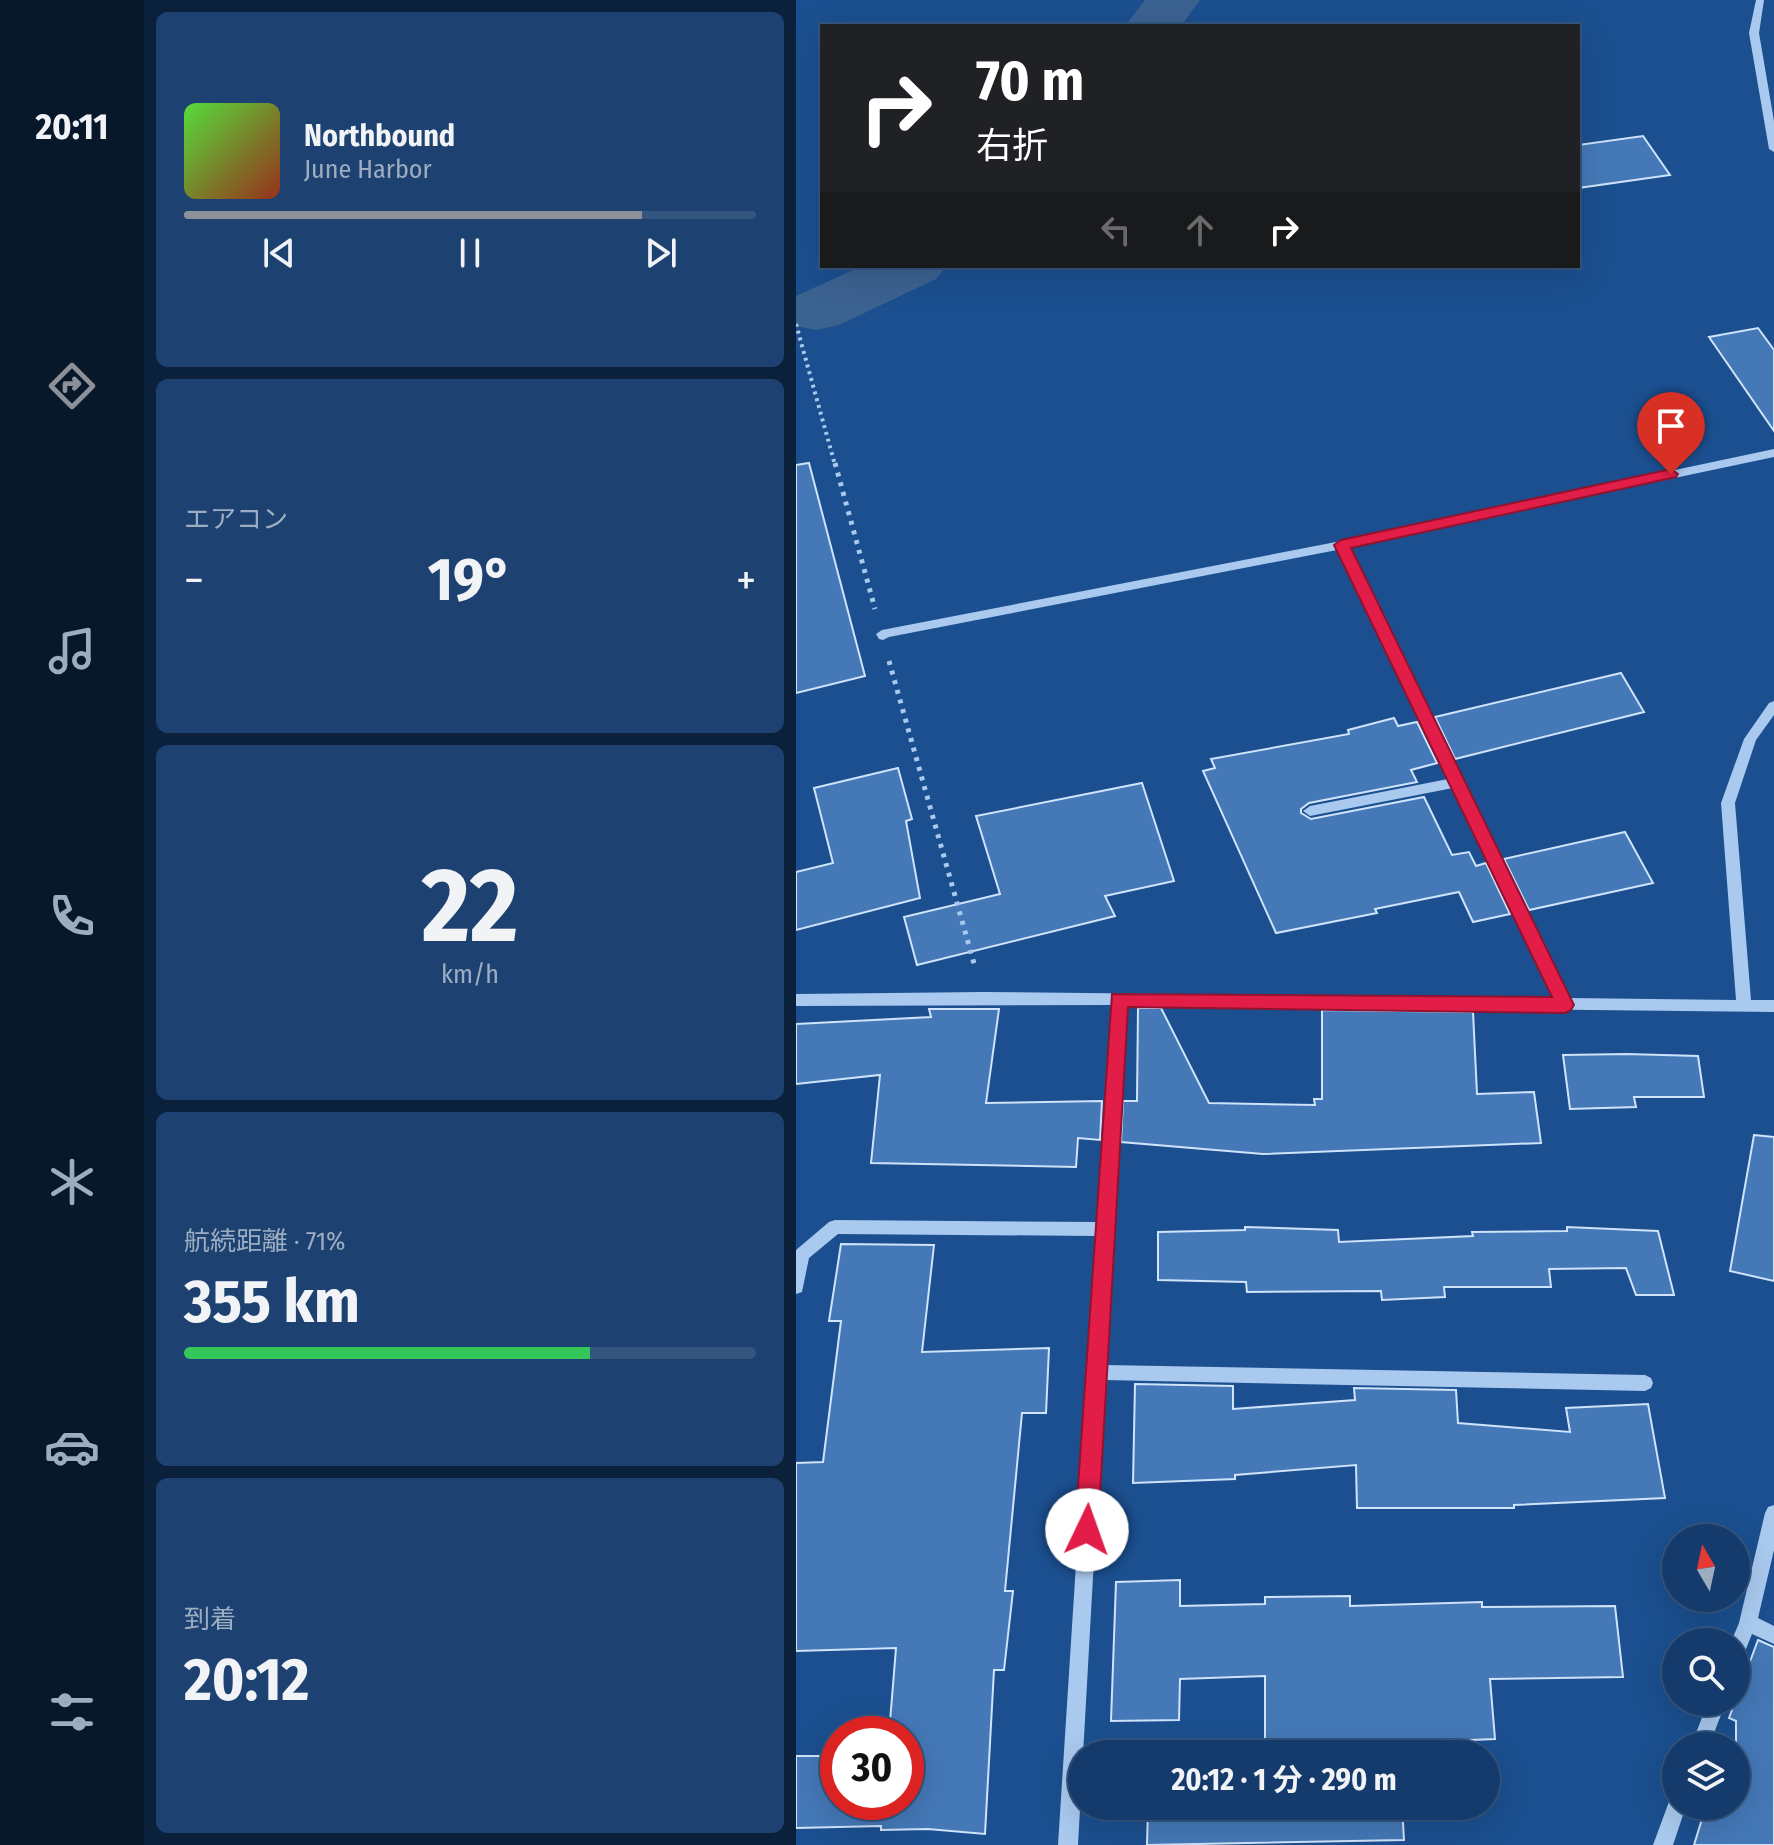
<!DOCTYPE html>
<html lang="ja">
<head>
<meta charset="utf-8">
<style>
  :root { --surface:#143b6b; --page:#1d4271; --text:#f1f3f6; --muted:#9dadc1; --line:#33557e; --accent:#8c9099 }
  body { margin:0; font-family:"Fira Sans Condensed","Noto Sans JP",sans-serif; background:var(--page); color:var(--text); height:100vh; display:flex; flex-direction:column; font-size:30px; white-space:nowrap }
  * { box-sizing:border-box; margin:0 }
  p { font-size:26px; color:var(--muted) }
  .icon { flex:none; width:44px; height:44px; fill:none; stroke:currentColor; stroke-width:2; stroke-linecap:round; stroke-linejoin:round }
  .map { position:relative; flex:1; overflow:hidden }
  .details { display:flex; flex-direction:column; gap:12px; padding:12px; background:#0b203b; width:652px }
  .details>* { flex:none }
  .banner { position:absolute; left:24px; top:24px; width:760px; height:244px; border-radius:0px; box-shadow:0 8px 32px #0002,0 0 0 2px var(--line); background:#202124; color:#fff; overflow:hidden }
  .needle { width:52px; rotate:351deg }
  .controls { position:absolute; left:866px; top:1524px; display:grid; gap:16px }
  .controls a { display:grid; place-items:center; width:88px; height:88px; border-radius:50%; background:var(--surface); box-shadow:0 8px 32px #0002,0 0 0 2px var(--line); font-size:40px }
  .speed { position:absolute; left:24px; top:1716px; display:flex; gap:16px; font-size:40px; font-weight:700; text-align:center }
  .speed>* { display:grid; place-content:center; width:104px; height:104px; border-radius:50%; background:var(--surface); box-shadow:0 8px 32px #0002,0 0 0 2px var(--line); line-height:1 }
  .speed .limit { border:12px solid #d22; background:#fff; color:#111 }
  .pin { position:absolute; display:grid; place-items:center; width:68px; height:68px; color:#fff; margin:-82px -34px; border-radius:50% 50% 50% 0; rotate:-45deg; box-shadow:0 0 8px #0007 }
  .pin .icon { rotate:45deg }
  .me { position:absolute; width:88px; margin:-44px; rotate:3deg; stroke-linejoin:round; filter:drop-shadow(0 0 6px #0008) }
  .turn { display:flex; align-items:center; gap:28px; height:168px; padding:0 24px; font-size:36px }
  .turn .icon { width:104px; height:104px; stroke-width:2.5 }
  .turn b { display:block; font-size:56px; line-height:68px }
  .lanes { display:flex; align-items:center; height:76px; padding:0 24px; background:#0003; justify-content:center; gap:40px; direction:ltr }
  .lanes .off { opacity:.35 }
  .big { font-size:60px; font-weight:700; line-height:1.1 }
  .details .card { flex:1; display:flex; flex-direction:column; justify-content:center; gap:12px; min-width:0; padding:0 28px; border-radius:12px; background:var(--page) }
  .details .dial { align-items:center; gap:0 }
  .dial b { font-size:104px; line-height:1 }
  .song { display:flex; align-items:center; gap:24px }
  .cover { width:96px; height:96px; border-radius:12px; background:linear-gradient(135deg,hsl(110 70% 55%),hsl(10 70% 35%)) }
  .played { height:8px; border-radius:4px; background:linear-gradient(90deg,var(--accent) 80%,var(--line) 80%) }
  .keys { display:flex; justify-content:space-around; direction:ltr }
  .heat { display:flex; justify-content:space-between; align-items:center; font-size:44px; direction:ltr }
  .charge { height:12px; border-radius:6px; background:linear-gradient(90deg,#34c759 71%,var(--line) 0) }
  .trip { position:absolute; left:272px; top:1740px; width:432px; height:80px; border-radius:40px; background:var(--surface); box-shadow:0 8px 32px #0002,0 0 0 2px var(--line); font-weight:700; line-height:80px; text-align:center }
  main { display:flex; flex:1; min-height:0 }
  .tab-bar { display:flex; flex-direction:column; width:144px; justify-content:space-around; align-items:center; background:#08182b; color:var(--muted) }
  .tab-bar .icon { width:56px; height:56px }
  .tab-bar .on { color:var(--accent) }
  .tab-bar b { font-size:36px; color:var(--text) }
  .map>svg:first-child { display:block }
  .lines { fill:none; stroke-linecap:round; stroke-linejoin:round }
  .river { fill:#3c6290; fill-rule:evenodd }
  .building { fill:#4478b7; stroke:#cfe3fa; stroke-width:2 }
  .path-far1 { stroke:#a9c9ee; stroke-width:4; stroke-dasharray:3 4; stroke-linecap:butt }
  .path { stroke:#a9c9ee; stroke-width:5; stroke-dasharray:4 6; stroke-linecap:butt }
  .minor { fill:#a9c9ee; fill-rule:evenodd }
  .route { fill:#e11d48; stroke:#92132f; stroke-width:2 }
</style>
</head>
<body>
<main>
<nav class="tab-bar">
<b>20:11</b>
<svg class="icon on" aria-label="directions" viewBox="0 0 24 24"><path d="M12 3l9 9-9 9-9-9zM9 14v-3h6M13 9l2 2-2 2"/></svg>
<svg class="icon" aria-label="music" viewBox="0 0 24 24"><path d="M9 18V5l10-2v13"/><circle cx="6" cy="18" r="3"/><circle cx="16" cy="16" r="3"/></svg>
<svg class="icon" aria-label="phone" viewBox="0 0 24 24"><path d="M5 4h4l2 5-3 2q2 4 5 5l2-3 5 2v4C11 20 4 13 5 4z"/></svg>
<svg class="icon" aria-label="climate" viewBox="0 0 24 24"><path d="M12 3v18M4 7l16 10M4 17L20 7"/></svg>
<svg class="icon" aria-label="car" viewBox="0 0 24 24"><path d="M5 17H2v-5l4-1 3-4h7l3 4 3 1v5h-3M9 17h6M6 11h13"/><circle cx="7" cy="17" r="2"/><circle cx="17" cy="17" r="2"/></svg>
<svg class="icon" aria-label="filters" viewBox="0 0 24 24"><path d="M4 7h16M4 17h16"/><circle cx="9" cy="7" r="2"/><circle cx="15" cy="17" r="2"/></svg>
</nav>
<section class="details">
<div class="card">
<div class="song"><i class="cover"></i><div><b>Northbound</b><p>June Harbor</p></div></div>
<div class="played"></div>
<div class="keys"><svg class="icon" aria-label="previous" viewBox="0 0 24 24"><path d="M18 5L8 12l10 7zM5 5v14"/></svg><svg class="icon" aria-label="pause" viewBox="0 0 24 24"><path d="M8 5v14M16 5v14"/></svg><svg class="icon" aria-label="next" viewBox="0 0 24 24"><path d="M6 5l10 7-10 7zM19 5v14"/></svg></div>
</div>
<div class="card"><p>エアコン</p>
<div class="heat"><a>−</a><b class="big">19°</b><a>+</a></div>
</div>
<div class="card dial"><b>22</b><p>km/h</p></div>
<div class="card"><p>航続距離 · 71%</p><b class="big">355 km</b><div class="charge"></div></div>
<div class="card"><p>到着</p><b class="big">20:12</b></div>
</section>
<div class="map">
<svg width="978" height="1845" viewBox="0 0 978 1845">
  <rect width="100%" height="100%" fill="#1b4f8f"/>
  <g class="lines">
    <g class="river">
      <polygon points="349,0 404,0 385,26 329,26"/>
      <polygon points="66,266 150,266 140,279 43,325 20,330 0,326 0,296"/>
    </g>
  </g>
  <g class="building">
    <polygon points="847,136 874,175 782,188 782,145"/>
    <polygon points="962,328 978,350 978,431 913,337"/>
    <polygon points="13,463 69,676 0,693 0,465"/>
    <polygon points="825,673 848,712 659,759 639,717"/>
    <polygon points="598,718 602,726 621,722 641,763 615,770 621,782 513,803 505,809 505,813 515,819 628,797 656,855 673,852 680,866 690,863 714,914 677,922 663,892 579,909 581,913 480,933 407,771 419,768 415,759 553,734 552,730"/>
    <polygon points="102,768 116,819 110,821 124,898 0,930 0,872 37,863 18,788"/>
    <polygon points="346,783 378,881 309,896 319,916 121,965 108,917 204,894 180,816"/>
    <polygon points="829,832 857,883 733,910 708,859"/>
    <polygon points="342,1008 365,1008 413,1103 519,1105 518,1099 526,1099 526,1010 677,1012 681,1094 738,1092 745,1143 467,1154 325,1142 327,1101 341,1101"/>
    <polygon points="133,1009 203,1009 190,1103 306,1101 304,1140 282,1138 280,1167 75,1163 84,1075 0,1084 0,1024 135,1017"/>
    <polygon points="831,1054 902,1056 908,1097 838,1097 840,1107 774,1109 767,1055"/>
    <polygon points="958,1135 978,1137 978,1281 934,1271"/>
    <polygon points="449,1227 542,1230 543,1242 677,1236 676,1232 771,1231 771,1227 862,1231 878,1295 840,1295 830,1268 753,1269 755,1287 648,1287 649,1297 586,1300 585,1291 451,1292 450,1282 362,1280 362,1232 449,1230"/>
    <polygon points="45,1244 138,1245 126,1352 253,1348 250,1413 226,1413 209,1591 217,1591 208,1670 198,1670 189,1834 132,1829 85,1830 85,1826 0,1828 0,1756 42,1756 42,1802 110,1802 110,1734 93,1734 100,1648 0,1651 0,1463 27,1462 45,1321 33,1321"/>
    <polygon points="339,1384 437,1386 437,1409 559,1400 558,1388 660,1390 662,1423 774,1432 770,1408 852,1404 869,1498 718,1505 718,1508 561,1508 560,1465 439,1475 439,1479 337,1483"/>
    <polygon points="384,1580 384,1606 469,1604 469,1597 554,1596 554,1606 686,1602 686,1607 819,1606 827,1677 694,1679 699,1739 602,1743 603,1754 469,1754 469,1676 384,1679 383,1720 315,1721 320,1582"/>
    <polygon points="962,1640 978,1647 978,1845 898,1845 910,1806 940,1806 940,1721 933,1718"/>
    <polygon points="352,1806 606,1806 608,1840 351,1845"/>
  </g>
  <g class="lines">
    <polyline class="path-far1" points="0,324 39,465"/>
    <g class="path">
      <polyline points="39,463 79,609"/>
      <polyline points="93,661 179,967"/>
    </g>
    <g class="minor">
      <polygon points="960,0 968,0 963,33 978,121 978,152 973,149 953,33"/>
      <polygon points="978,449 978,457 552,547 773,998 940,1000 925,803 948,739 973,703 978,701 978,715 960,740 939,803 955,1000 978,1000 978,1012 330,1005 309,1365 849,1375 855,1378 857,1383 855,1388 849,1391 308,1380 282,1845 262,1845 301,1236 42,1234 13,1258 6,1292 0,1294 0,1250 33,1222 39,1220 302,1222 315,1005 0,1006 0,994 187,992 758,998 657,788 514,816 507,811 514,806 652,779 541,550 93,637 87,640 83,639 80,634 86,630 545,541"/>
      <polygon points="978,1505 978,1550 962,1618 978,1626 978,1644 956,1634 946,1659 940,1662 940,1642 935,1642 943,1623 969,1513 972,1507"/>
      <polygon points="912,1702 930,1702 913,1746 895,1746"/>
      <polygon points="880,1797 880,1806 890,1806 877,1845 857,1845 874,1799"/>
    </g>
  </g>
  <polygon class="route" points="875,469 882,474 880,477 555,548 778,1005 775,1010 769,1013 332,1007 302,1530 299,1538 291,1541 283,1538 279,1530 316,994 756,997 538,545 545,540"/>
</svg>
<div class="controls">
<a><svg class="needle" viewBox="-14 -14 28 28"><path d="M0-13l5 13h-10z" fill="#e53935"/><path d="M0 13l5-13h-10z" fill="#9dadc1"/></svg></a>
<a><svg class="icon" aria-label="search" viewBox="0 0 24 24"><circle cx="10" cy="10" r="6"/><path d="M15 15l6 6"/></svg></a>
<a><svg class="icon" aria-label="layers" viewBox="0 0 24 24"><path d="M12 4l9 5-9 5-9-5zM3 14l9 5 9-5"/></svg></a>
</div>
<div class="speed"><div class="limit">30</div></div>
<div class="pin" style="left:875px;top:474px;background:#d93025"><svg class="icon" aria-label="arrive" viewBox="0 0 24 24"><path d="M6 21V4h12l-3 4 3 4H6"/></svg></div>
<svg class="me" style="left:291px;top:1530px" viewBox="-20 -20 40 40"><circle r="19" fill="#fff"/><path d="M0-13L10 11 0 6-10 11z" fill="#e11d48"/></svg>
<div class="trip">20:12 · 1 分 · 290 m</div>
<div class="banner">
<div class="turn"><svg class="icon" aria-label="right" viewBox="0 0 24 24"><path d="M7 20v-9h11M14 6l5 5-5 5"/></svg><div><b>70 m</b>右折</div></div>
<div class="lanes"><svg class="icon off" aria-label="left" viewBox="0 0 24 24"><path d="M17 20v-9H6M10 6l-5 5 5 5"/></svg><svg class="icon off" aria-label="ahead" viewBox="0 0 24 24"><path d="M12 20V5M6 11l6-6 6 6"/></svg><svg class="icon" aria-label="right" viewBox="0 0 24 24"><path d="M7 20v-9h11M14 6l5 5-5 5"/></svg></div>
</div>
</div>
</main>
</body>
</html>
